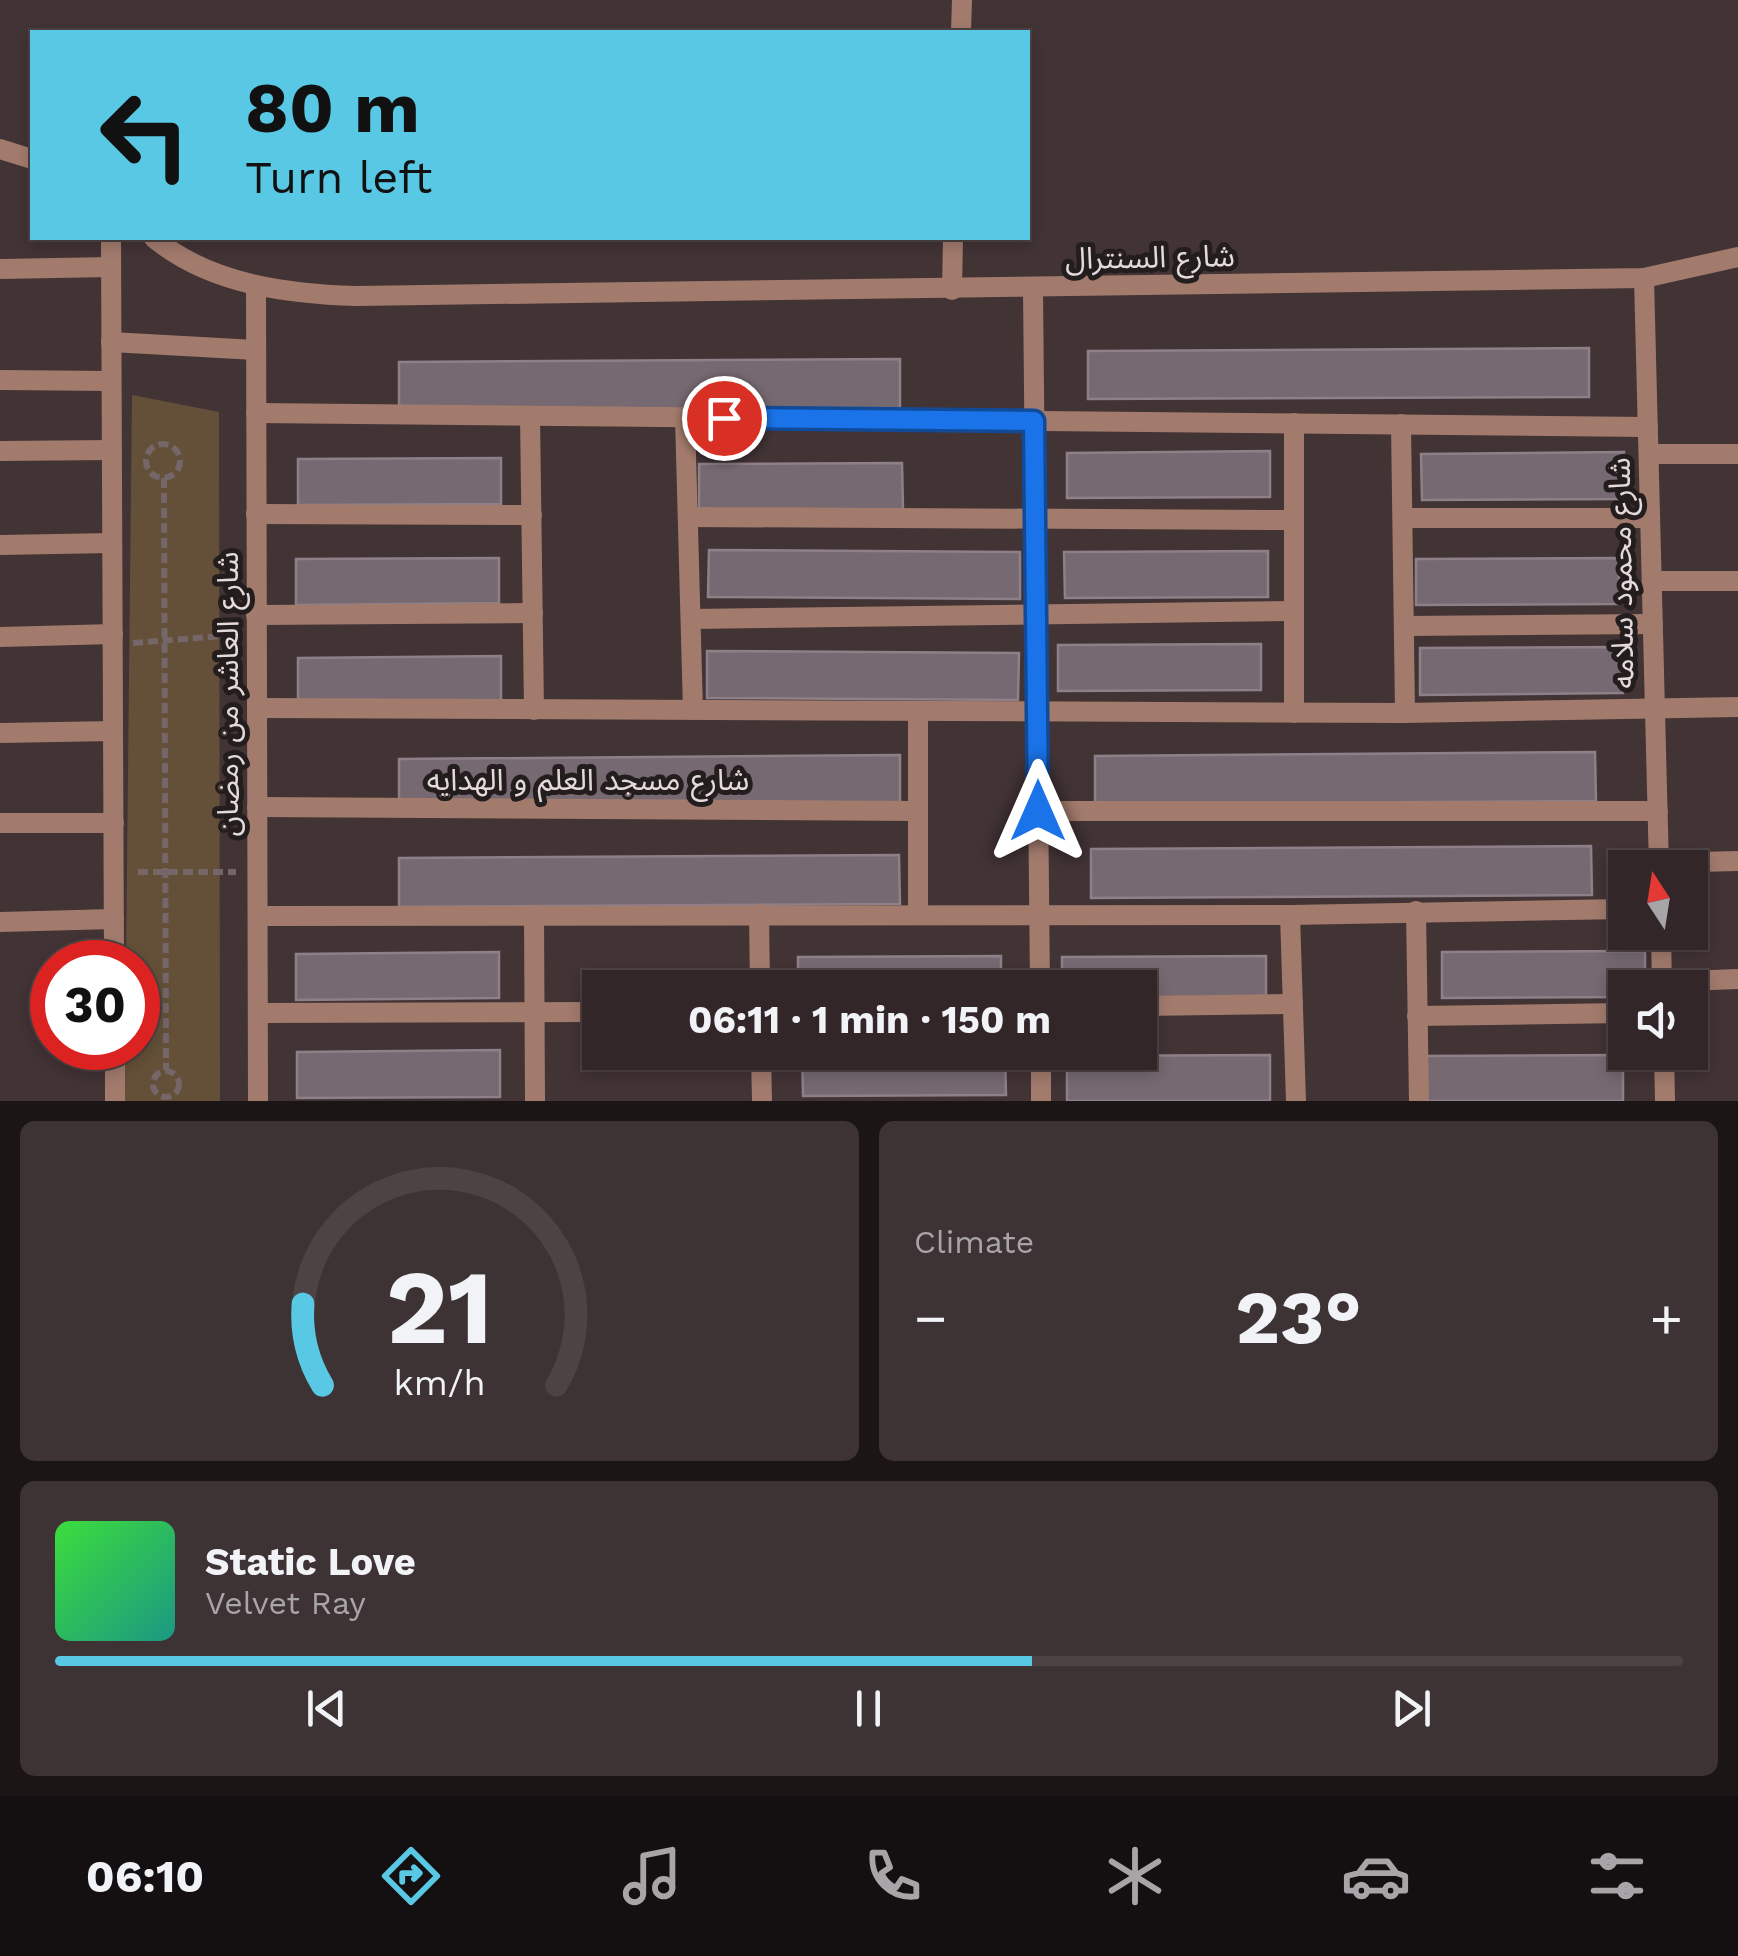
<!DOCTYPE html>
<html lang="en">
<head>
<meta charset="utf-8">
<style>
  :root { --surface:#322628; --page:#3d3234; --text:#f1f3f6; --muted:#a8a5a8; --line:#4d4345; --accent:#59c8e4 }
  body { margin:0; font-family:"Work Sans","Noto Sans Arabic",sans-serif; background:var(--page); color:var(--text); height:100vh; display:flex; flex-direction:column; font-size:38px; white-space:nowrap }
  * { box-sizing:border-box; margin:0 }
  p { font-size:32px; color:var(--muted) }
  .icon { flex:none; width:55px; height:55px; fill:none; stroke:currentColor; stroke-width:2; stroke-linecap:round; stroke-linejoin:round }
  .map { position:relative; height:1101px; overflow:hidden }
  .sheet { display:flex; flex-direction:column; gap:20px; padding:20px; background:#1c1516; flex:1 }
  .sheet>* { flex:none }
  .banner { position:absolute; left:30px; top:30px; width:1000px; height:210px; border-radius:0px; box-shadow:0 5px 15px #0003,0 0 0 2px var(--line); background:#59c8e4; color:#111; overflow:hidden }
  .needle { width:65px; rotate:348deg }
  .fabs { position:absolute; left:1608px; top:850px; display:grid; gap:20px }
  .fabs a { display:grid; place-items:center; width:100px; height:100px; border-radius:0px; background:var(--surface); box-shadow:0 5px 15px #0003,0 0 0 2px var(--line); font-size:50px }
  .speed { position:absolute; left:30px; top:940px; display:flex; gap:20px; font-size:50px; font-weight:700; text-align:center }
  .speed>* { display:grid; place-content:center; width:130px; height:130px; border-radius:50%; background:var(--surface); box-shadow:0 5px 15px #0003,0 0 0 2px var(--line); line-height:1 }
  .speed .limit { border:15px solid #d22; background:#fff; color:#111 }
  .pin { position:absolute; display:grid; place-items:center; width:85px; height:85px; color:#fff; margin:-42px; border:5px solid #fff; border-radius:50%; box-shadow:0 2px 10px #0007 }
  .me { position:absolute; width:110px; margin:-55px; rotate:0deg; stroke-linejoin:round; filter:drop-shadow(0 0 8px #0008) }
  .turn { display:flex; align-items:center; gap:35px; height:210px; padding:0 50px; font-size:45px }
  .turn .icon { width:130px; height:130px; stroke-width:2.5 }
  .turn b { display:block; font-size:70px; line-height:85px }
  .big { font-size:75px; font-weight:700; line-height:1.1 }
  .sheet .card { flex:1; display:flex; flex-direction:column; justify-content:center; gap:15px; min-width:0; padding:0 35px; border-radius:15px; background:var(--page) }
  .sheet .dial { align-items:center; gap:0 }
  .dial svg { height:260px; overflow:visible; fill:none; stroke:var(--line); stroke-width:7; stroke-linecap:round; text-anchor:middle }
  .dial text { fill:var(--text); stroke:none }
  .song { display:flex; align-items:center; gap:30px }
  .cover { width:120px; height:120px; border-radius:15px; background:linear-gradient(135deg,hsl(120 70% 55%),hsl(170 70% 35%)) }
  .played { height:10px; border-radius:5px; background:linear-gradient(90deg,var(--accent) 60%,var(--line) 60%) }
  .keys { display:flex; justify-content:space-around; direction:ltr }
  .heat { display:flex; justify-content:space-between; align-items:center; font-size:55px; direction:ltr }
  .sheet .tiles { flex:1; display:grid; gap:20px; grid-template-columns:1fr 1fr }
  .card:last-child { grid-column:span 2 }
  .trip { position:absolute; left:582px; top:970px; width:575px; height:100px; border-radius:0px; background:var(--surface); box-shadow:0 5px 15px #0003,0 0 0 2px var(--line); font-weight:700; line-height:100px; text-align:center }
  .menu { display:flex; height:160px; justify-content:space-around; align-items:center; background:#140f10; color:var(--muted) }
  .menu .icon { width:70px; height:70px }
  .menu .selected { color:var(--accent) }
  .menu b { font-size:45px; color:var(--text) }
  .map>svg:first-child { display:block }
  .green { fill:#645038 }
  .building { fill:#766971; stroke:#8e8089; stroke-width:2.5 }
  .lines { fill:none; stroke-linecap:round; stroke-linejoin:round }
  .path { stroke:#756769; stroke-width:6; stroke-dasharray:10 5; stroke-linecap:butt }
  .lane { stroke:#a27b6d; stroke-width:20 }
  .street { stroke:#a27b6d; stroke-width:20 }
  .route-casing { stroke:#114b97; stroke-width:25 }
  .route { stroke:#1a73e8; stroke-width:18 }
  .labels { text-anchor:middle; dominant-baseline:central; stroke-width:10; stroke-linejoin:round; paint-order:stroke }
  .street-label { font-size:30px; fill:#e4dadb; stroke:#241d1e }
</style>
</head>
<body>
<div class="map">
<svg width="1738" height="1101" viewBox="0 0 1738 1101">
  <rect width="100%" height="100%" fill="#423335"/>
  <polygon class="green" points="132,395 219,412 220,1101 124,1101 125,1048 138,1048 138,962 126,962"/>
  <g class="building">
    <polygon points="1589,348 1589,397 1088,399 1088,351"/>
    <polygon points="900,359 900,408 399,411 399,362"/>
    <polygon points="1270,451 1270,497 1067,498 1067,453"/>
    <polygon points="1624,452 1625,499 1422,500 1421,454"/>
    <polygon points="501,458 501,504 298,505 298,459"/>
    <polygon points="902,463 903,509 699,510 699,464"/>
    <polygon points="709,550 1020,552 1020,599 708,597"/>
    <polygon points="1268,551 1268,597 1065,598 1064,552"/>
    <polygon points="499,558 499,603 296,605 296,559"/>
    <polygon points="1619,558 1619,604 1416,605 1416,559"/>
    <polygon points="1261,644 1261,690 1058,691 1058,645"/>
    <polygon points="1623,647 1623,693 1420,695 1420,648"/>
    <polygon points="707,651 1019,653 1018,700 707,698"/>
    <polygon points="501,656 501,702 298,703 298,658"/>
    <polygon points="1595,752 1596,801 1095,804 1095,756"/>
    <polygon points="900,755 900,805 399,807 399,759"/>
    <polygon points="1591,846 1592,895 1091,898 1091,849"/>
    <polygon points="899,855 900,904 399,907 399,858"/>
    <polygon points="1645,951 1645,988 1625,988 1625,997 1442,998 1442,952"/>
    <polygon points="499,952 499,998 296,1000 296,954"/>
    <polygon points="1001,956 1001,988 798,988 798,957"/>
    <polygon points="1266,956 1266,1002 1140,1003 1140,988 1062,988 1062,957"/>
    <polygon points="500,1050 500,1097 297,1098 297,1052"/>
    <polygon points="802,1052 1005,1052 1006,1095 803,1096"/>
    <polygon points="1270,1055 1270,1101 1067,1101 1067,1056"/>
    <polygon points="1623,1055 1623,1101 1420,1101 1420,1056"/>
  </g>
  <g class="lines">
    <g class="path">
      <circle cx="163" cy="461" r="17"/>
      <polyline points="164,478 166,1070"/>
      <polyline points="133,643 235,635"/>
      <polyline points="138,872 236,872"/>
      <circle cx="166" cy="1084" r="13"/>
    </g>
    <g class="lane">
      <polyline points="961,32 962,0"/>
      <polyline points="952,290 953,238"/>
    </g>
    <g class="street">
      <polyline points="0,149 32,159"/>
      <polyline points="111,238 114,962"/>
      <path d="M154,238c55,46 133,56 202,58l1288,-18 94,-21"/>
      <polyline points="0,269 111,267"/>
      <polyline points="1644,278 1659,868"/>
      <polyline points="256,286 258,1101"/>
      <polyline points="1033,289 1040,988"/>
      <polyline points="111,342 256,350"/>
      <polyline points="0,380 111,381"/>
      <polyline points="256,413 1648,427"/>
      <polyline points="530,416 534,710"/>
      <polyline points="685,418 693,710"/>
      <polyline points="1401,424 1405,713"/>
      <polyline points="0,451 112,450"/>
      <polyline points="1649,454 1738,454"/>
      <polyline points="256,514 532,515"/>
      <polyline points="688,517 1294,520"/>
      <polyline points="1403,518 1650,518"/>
      <polyline points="0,545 112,543"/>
      <polyline points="1652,581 1738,581"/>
      <polyline points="256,615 533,613"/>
      <polyline points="691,619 1294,611"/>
      <polyline points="1404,626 1653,624"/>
      <polyline points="0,637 113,634"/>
      <polyline points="257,708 1405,713 1738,707"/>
      <polyline points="1294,713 1294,423"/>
      <polyline points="0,733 113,731"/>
      <polyline points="257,807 918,811"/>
      <polyline points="1038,811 1658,811"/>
      <polyline points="0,823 114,823"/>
      <polyline points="1659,863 1738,861"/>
      <polyline points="1416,911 1419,1101"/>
      <polyline points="918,913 918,711"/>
      <polyline points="759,914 760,988"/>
      <polyline points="534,915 535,1101"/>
      <polyline points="1290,915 1296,1101"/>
      <polyline points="258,916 1290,915 1625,909"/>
      <polyline points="0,922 114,919"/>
      <polyline points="1661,932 1662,988"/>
      <polyline points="1662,982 1738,979"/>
      <polyline points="1140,1006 1293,1004"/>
      <polyline points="258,1013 600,1012"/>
      <polyline points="1417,1016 1625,1013"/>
      <polyline points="115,1048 115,1101"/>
      <polyline points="761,1052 762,1101"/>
      <polyline points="1041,1052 1041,1101"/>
      <polyline points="1664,1052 1665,1101"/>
    </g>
  </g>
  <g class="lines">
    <g class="route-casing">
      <polyline id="route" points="724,418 1034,421 1038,811"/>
    </g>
    <use href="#route" class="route"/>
  </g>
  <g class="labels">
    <g class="street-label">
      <text transform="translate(1150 257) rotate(-1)">شارع السنترال</text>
      <text transform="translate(1621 573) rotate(-91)">شارع محمود سلامه</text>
      <text transform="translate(227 694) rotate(-90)">شارع العاشر من رمضان</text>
      <text x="588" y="779">شارع مسجد العلم و الهدايه</text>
    </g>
  </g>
</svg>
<div class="fabs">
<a><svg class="needle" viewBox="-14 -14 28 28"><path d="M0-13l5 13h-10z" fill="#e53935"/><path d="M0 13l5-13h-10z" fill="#a8a5a8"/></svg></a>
<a><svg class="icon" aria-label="sound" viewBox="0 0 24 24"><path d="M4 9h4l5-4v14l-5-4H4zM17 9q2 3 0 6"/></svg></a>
</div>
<div class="speed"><div class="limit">30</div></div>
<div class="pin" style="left:724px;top:418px;background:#d93025"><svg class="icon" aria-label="arrive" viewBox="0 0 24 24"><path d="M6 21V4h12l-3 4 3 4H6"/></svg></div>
<svg class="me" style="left:1038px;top:811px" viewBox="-20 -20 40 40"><path d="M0-17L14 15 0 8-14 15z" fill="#1a73e8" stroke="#fff" stroke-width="4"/></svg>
<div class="trip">06:11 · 1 min · 150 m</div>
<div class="banner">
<div class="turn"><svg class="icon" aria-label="left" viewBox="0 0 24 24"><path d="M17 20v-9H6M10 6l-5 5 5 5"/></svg><div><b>80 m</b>Turn left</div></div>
</div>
</div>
<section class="sheet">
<div class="tiles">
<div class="card dial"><svg viewBox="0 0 100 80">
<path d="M14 69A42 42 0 1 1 86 69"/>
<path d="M14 69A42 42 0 0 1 8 44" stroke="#59c8e4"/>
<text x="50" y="56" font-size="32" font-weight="700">21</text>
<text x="50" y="72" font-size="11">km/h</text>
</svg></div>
<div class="card"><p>Climate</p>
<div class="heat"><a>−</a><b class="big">23°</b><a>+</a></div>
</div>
<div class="card">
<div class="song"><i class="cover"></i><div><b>Static Love</b><p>Velvet Ray</p></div></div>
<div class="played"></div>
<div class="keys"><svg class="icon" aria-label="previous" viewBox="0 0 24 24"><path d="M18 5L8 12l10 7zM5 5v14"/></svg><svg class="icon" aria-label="pause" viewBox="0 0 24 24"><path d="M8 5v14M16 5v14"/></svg><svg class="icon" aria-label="next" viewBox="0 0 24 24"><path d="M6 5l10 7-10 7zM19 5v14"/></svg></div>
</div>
</div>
</section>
<nav class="menu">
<b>06:10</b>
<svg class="icon selected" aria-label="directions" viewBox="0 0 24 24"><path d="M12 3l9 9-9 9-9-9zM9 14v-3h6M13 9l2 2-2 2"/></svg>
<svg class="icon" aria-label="music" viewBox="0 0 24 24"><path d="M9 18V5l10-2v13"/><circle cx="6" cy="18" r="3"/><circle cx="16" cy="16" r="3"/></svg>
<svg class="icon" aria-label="phone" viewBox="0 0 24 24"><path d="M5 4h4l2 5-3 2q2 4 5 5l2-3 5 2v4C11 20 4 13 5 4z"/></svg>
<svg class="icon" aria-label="climate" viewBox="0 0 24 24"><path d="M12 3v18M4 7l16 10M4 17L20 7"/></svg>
<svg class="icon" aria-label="car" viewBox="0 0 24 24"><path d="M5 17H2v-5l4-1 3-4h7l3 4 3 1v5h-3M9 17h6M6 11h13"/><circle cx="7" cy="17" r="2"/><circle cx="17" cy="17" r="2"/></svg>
<svg class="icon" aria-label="filters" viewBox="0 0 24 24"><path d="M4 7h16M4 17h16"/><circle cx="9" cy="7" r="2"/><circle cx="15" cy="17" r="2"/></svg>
</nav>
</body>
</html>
